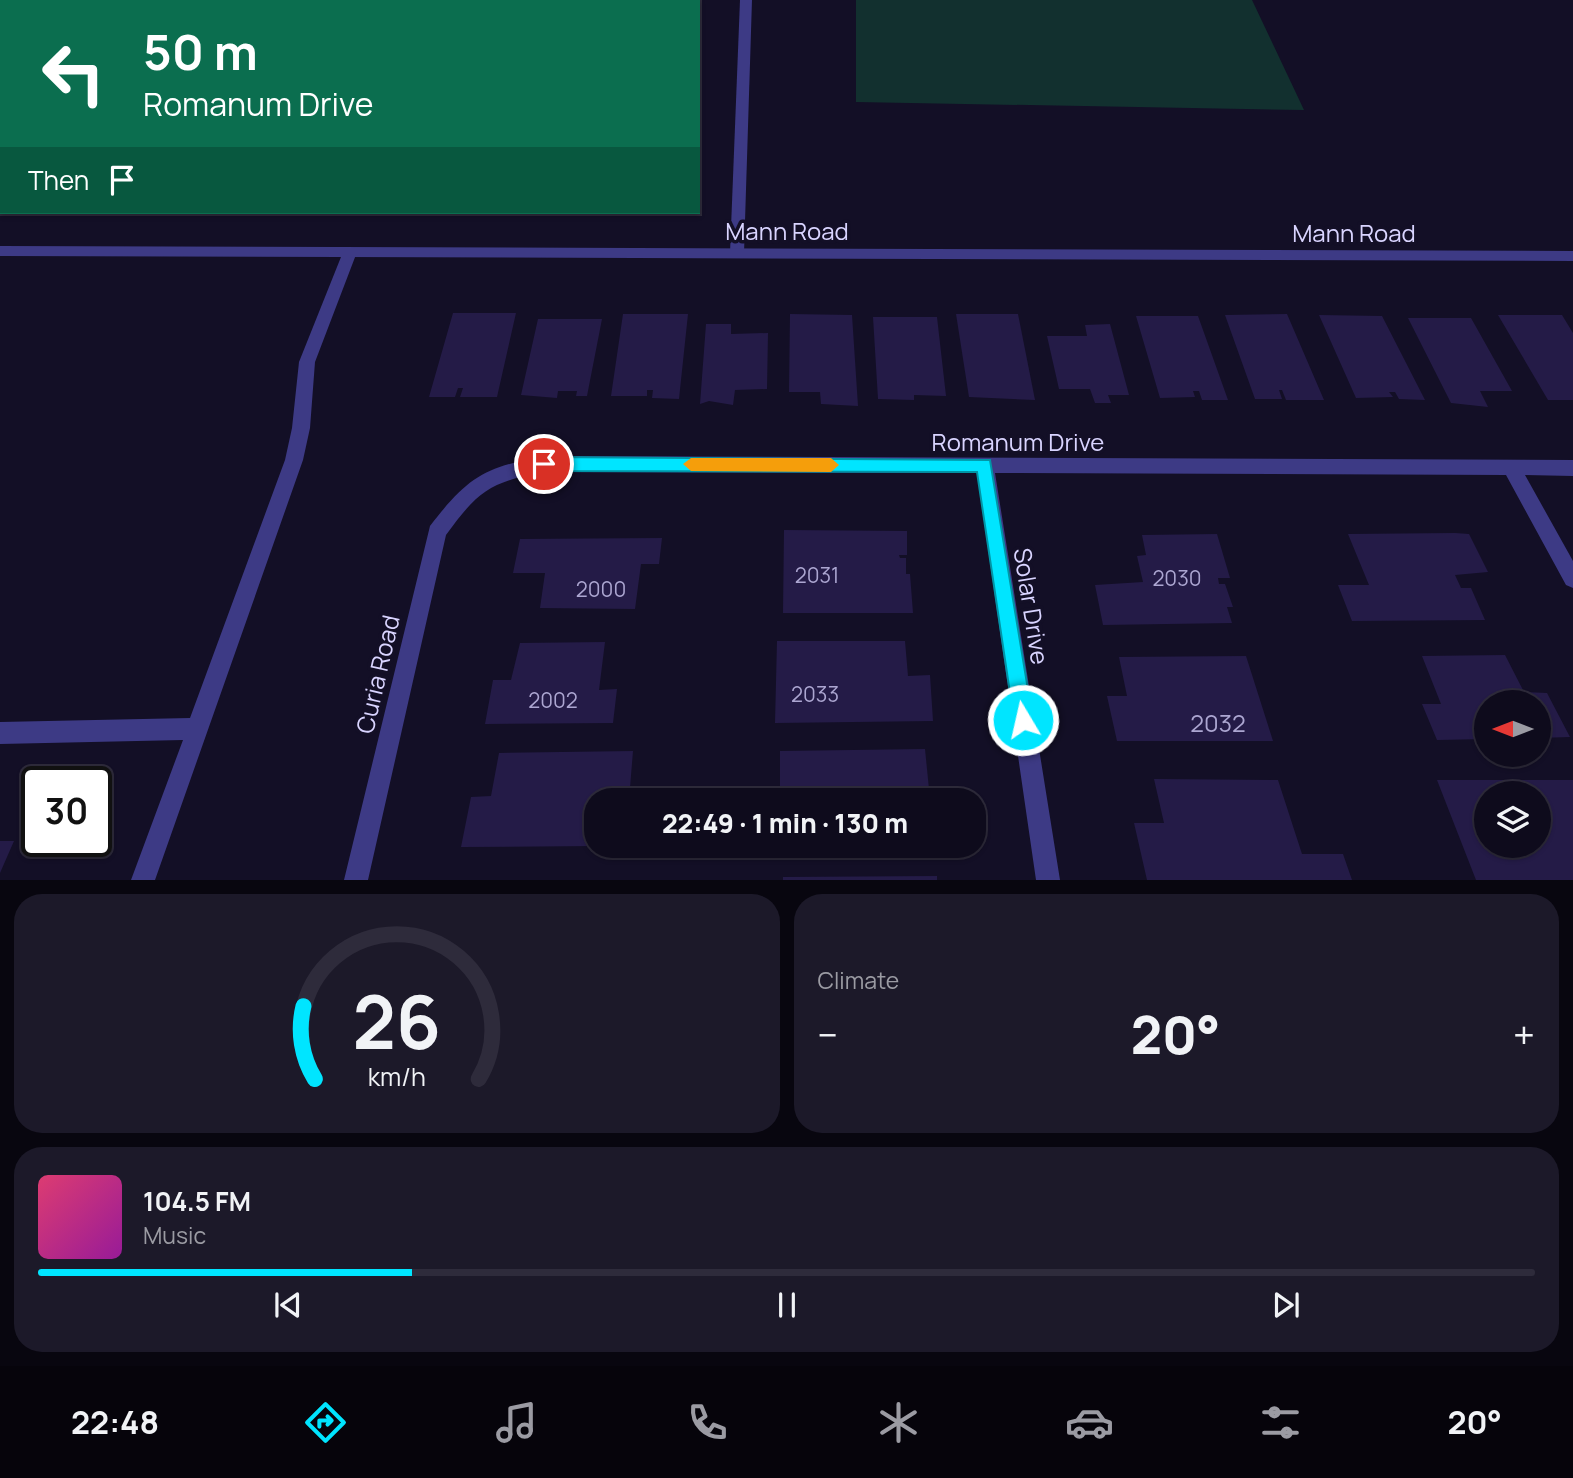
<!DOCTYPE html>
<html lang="en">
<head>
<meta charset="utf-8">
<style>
  :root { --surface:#0e0b1c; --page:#1c1929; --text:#f1f3f6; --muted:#9b9ba3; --line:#2e2b3b; --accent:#00e5ff }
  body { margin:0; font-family:Manrope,sans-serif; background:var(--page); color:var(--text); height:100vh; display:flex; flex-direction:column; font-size:26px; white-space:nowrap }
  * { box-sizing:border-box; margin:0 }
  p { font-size:23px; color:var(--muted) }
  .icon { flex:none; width:38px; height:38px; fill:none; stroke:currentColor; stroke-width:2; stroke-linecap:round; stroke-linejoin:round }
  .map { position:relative; height:880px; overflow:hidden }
  .panel { display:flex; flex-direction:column; gap:14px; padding:14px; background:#08060f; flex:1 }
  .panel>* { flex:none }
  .top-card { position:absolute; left:0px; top:0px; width:700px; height:214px; box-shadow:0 2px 5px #0004,0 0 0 2px var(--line); background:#0b6e4f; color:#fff; overflow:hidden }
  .needle { width:46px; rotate:270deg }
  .tools { position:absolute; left:1474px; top:690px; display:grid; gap:14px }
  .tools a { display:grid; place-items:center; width:77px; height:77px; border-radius:50%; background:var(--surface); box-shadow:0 2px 5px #0004,0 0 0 2px var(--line); font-size:35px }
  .speed { position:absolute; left:21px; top:766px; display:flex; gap:14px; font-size:35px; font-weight:700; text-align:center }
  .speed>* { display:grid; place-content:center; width:91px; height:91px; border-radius:50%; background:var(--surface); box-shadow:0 2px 5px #0004,0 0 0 2px var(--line); line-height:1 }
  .speed .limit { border:4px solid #111; border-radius:10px; background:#fff; color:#111 }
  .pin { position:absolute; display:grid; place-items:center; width:60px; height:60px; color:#fff; margin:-30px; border:4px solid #fff; border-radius:50%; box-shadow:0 2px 7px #0007 }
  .me { position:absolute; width:77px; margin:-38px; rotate:351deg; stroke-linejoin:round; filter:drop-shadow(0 0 5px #0008) }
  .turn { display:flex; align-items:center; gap:24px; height:147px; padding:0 28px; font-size:32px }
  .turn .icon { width:91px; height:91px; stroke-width:2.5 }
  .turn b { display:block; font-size:49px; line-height:60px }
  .then { display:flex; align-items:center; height:66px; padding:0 28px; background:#0003; gap:14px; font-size:26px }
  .big { font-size:52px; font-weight:800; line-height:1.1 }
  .panel .tile { flex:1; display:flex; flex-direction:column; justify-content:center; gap:10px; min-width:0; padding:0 24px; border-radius:28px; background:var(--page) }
  .panel .dial { align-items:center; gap:0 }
  .dial svg { height:182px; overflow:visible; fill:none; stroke:var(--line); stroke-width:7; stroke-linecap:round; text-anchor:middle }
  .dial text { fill:var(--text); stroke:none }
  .song { display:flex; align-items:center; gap:21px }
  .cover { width:84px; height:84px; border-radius:10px; background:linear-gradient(135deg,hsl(340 70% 55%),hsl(300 70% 35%)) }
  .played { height:7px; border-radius:4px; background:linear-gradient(90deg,var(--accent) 25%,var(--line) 25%) }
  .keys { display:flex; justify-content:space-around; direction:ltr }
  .heat { display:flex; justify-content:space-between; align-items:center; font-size:38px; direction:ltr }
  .panel .tiles { flex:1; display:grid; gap:14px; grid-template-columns:1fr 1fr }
  .tile:last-child { grid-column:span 2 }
  .trip { position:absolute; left:584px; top:788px; width:402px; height:70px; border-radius:28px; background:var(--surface); box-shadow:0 2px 5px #0004,0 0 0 2px var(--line); font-weight:800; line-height:70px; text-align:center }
  .dock { display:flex; height:112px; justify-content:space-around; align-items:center; background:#06040b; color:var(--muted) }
  .dock .icon { width:49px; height:49px }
  .dock .selected { color:var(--accent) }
  .dock b { font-size:32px; color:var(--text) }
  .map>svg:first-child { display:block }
  .green { fill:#12302f }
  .building { fill:#241b47; fill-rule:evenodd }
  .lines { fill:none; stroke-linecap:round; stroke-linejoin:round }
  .service { fill:#3d3a85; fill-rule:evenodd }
  .minor { fill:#3d3a85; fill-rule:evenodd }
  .tertiary { fill:#3d3a85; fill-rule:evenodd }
  .route { fill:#00e5ff; stroke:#0095a6; stroke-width:2 }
  .slow { fill:#f59e0b }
  .labels { text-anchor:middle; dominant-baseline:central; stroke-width:7; stroke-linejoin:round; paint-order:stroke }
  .number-label { font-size:21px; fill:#aca6d1 }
  .street-label { font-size:24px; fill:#d9d4ff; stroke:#130f26 }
  .near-number-label { font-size:24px; fill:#aca6d1 }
</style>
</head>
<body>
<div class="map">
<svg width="1573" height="880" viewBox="0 0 1573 880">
  <rect width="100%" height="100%" fill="#130f26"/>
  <polygon class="green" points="856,0 1252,0 1304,110 856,102"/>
  <g class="building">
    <polygon points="453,313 516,313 497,397 460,397 463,388 458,388 455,397 429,397"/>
    <polygon points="623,314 688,314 679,399 652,398 653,390 647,390 647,396 611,396"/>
    <polygon points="790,314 852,315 858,406 821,404 820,392 789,392"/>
    <polygon points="956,314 1018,314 1035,400 969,397"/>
    <polygon points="1287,314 1324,400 1286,400 1282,390 1279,390 1282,399 1255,399 1225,315"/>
    <polygon points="1319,315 1382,316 1425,400 1399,399 1395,392 1389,392 1393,397 1356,398"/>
    <polygon points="1498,315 1562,315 1573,333 1573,400 1548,400"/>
    <polygon points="1136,316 1198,316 1228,400 1202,400 1199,391 1193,391 1195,397 1160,398"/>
    <polygon points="873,317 937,317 946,396 914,395 914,400 878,399"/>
    <polygon points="1408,318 1471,318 1512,391 1480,391 1488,407 1451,403"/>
    <polygon points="538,319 602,319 587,396 576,396 577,391 558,391 557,398 521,395"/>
    <polygon points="706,324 731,324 731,334 768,333 767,389 735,390 733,405 709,401 700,404"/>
    <polygon points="1110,324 1129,395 1108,395 1111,403 1095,403 1090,389 1059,389 1047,336 1087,336 1085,325"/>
    <polygon points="784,530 907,531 907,555 899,555 900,558 906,558 906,574 910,574 913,613 783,613"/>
    <polygon points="1455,533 1469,534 1488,572 1455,575 1461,588 1471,588 1485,620 1352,621 1338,585 1369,585 1348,534"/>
    <polygon points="1217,534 1230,578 1218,578 1219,584 1225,584 1233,607 1227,607 1232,623 1103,625 1095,585 1143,582 1137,556 1146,555 1142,535"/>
    <polygon points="662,538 659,564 641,564 635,609 540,608 545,573 513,573 520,539"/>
    <polygon points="777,641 905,641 908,676 930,675 933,721 775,723"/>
    <polygon points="605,642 599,690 617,689 613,723 485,724 493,680 511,680 520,643"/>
    <polygon points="1505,655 1524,692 1547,693 1570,737 1538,738 1538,702 1486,702 1486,739 1437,740 1422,704 1441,704 1422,656"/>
    <polygon points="1246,656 1273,741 1117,741 1107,696 1127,696 1119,657"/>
    <polygon points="925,749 930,799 780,800 780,751"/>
    <polygon points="633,751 629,800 597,800 597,846 461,847 471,797 491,796 499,753"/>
    <polygon points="1154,779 1278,780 1302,854 1343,854 1352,880 1147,880 1134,823 1164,823"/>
    <path d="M1437,780h136v100h-97zM1486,793h52v52h-52z"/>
    <polygon points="0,841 14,841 0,873"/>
    <polygon points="937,876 937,880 783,880 783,877"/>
  </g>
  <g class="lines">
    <g class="service">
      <polygon points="740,0 752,0 744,253 737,258 730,253"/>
      <polygon points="350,247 357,252 315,362 310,428 303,460 155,880 131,880 183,740 0,744 0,722 190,718 285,460 292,428 299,362 343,252"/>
    </g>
    <g class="minor">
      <polygon points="0,246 1573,251 1573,261 0,256"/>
      <path d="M544,456l1029,4v16l-48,-1 48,86v27l-7,-3 -60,-110 -511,-2 65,407h-24l-59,-407 -433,-1c-54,10 -66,19 -98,63l-78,345h-24l86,-354c38,-49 53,-58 114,-70z"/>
    </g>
    <g class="tertiary">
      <polygon points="96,0 108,0 95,2"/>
      <polygon points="0,124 2,124 0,134"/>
    </g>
  </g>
  <polygon class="route" points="544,457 990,460 1033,720 1030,727 1023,730 1016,727 1014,720 977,472 544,471 536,464"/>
  <polygon class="slow" points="691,458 831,458 839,465 831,472 691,471 683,464"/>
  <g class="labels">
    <g class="number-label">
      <text x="817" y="575">2031</text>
      <text x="1177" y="578">2030</text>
      <text x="601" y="589">2000</text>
      <text x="815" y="694">2033</text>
      <text x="553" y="700">2002</text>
    </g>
    <g class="street-label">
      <text x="787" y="230">Mann Road</text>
      <text x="1354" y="232">Mann Road</text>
      <text x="1018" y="441">Romanum Drive</text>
      <text transform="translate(1032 606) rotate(81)">Solar Drive</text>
      <text transform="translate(377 674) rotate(-77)">Curia Road</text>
    </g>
    <g class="near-number-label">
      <text x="1218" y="722">2032</text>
    </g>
  </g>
</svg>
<div class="tools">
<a><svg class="needle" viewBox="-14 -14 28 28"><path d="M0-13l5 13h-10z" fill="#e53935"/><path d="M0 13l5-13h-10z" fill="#9b9ba3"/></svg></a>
<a><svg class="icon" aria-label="layers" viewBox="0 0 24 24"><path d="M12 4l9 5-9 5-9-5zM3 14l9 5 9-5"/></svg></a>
</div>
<div class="speed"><div class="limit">30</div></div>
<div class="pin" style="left:544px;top:464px;background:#d93025"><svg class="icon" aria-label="arrive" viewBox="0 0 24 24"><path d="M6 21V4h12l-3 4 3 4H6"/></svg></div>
<svg class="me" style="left:1023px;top:720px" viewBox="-20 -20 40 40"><circle r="17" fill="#00e5ff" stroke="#fff" stroke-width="3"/><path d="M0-11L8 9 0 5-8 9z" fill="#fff"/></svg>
<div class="trip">22:49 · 1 min · 130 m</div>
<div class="top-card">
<div class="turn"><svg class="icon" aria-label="left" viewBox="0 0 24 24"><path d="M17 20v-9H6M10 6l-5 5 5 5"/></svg><div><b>50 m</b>Romanum Drive</div></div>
<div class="then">Then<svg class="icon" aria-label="arrive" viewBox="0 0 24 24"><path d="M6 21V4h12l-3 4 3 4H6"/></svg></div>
</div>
</div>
<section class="panel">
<div class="tiles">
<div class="tile dial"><svg viewBox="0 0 100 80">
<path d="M14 69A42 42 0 1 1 86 69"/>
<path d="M14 69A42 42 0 0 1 9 37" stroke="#00e5ff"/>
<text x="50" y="56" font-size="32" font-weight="700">26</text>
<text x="50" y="72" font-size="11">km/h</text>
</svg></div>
<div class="tile"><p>Climate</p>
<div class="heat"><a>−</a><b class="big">20°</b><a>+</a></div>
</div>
<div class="tile">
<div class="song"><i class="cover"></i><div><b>104.5 FM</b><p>Music</p></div></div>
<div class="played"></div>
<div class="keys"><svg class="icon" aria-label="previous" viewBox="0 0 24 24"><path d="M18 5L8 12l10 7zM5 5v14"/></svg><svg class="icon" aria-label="pause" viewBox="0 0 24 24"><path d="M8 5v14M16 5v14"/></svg><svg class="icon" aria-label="next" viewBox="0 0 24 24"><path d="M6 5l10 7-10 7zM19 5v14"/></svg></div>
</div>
</div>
</section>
<nav class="dock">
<b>22:48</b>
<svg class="icon selected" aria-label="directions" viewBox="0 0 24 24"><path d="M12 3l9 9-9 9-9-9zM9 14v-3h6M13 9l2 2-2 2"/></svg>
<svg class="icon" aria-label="music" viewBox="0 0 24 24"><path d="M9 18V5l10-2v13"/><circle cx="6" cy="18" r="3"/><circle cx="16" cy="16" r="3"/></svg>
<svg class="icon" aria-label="phone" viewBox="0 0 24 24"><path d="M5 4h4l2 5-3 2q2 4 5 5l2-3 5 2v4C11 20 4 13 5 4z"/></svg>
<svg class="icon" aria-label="climate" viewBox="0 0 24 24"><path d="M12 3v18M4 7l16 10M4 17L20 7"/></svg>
<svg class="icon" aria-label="car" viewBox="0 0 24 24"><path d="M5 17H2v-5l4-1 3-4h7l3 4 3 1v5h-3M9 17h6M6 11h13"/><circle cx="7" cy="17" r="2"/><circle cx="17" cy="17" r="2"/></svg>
<svg class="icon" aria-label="filters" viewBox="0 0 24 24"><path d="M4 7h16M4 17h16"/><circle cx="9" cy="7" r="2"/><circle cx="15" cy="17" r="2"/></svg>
<b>20°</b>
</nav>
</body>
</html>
